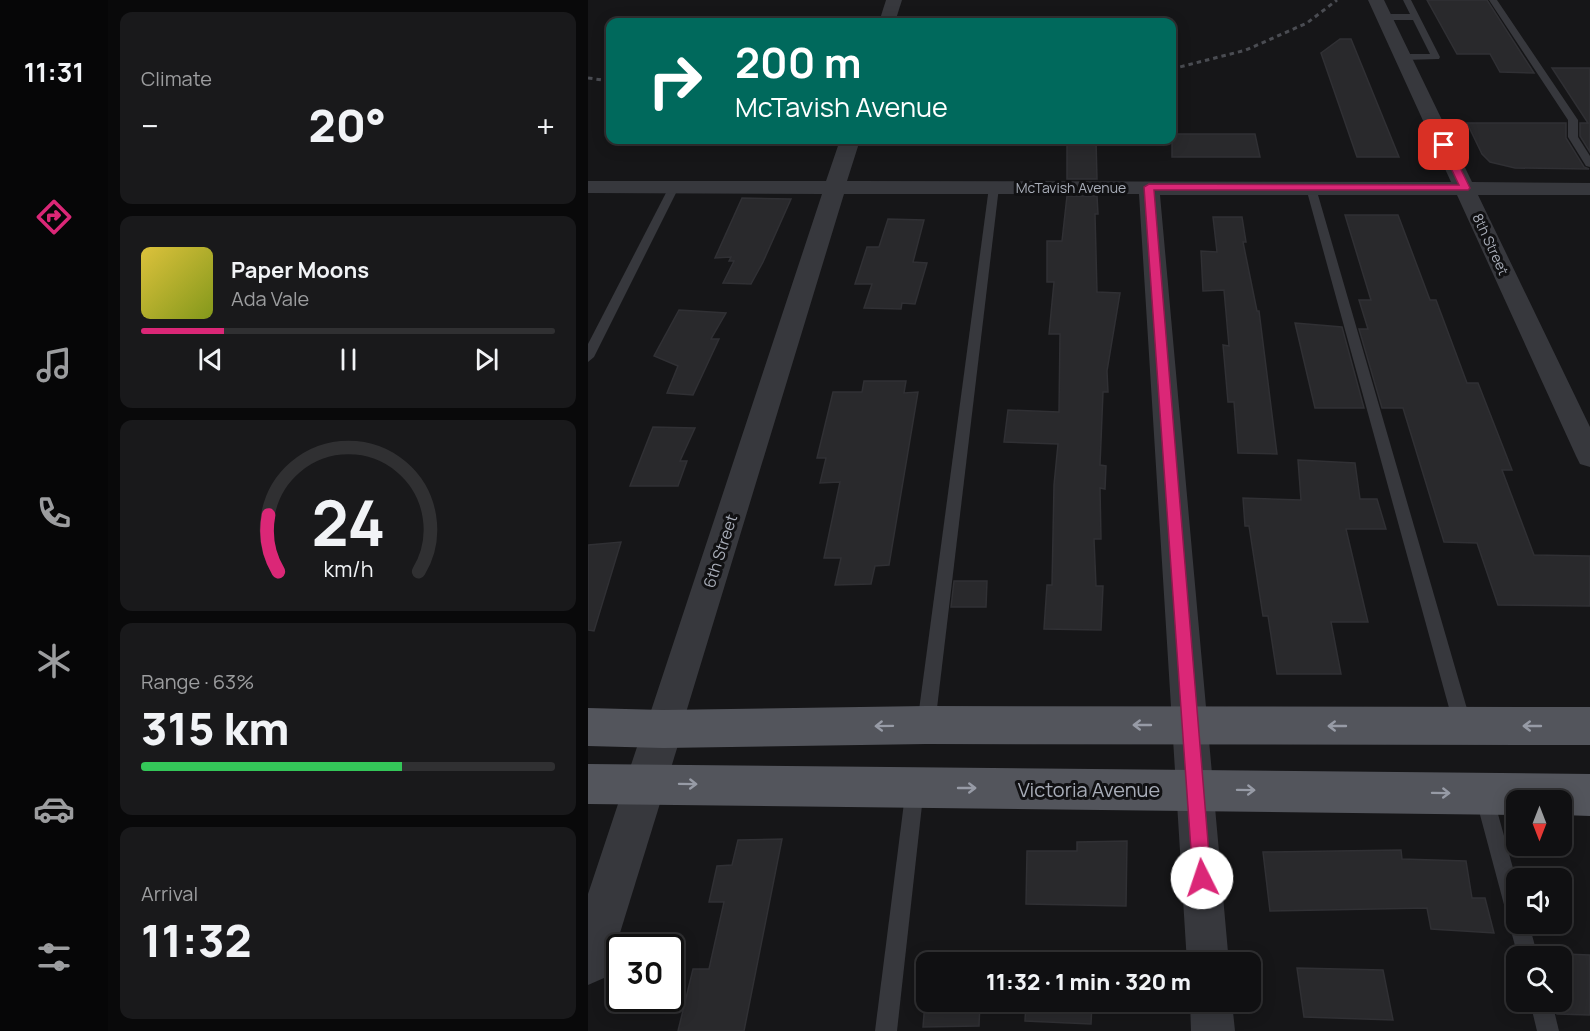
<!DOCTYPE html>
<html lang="en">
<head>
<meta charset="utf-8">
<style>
  :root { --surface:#101012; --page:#19191b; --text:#f1f3f6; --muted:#9c9d9f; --line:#303032; --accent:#db2777 }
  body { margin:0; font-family:Manrope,sans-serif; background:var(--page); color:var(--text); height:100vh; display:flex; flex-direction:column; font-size:22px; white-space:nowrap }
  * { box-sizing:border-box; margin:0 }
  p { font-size:20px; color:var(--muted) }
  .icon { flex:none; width:33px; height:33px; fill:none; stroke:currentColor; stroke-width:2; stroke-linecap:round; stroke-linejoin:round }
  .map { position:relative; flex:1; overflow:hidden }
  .side { display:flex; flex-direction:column; gap:12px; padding:12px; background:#09090a; width:480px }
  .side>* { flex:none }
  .banner { position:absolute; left:18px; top:18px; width:570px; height:126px; border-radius:12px; box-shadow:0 3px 15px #0003,0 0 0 2px var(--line); background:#00695c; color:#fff; overflow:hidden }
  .needle { width:39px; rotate:180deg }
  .tools { position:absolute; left:918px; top:790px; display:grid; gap:12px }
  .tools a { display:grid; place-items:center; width:66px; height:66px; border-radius:12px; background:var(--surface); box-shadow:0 3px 15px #0003,0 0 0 2px var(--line); font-size:30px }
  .speed { position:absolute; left:18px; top:934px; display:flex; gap:12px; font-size:30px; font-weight:700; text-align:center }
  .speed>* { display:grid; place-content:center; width:78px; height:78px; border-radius:50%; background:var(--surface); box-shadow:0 3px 15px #0003,0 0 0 2px var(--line); line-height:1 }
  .speed .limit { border:3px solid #111; border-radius:9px; background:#fff; color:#111 }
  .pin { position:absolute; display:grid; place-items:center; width:51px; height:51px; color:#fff; margin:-26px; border-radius:12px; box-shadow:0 3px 9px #0006 }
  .me { position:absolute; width:66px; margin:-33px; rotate:356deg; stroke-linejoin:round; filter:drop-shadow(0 0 4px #0008) }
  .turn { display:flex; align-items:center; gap:21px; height:126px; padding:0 30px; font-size:27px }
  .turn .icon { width:78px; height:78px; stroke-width:2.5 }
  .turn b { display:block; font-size:42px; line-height:51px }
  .big { font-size:45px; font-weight:800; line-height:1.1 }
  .side .card { flex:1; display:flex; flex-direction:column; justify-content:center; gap:9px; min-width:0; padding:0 21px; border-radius:12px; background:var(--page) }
  .side .dial { align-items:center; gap:0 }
  .dial svg { height:156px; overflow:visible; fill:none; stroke:var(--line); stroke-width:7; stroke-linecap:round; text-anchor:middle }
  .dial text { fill:var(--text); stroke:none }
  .song { display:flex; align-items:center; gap:18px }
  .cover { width:72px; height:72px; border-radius:9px; background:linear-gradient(135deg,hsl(50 70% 55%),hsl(70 70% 35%)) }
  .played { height:6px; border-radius:3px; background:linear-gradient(90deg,var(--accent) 20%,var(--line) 20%) }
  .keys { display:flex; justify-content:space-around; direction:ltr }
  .heat { display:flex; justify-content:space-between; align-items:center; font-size:33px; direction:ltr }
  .charge { height:9px; border-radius:4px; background:linear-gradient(90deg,#34c759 63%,var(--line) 0) }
  .trip { position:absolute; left:328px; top:952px; width:345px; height:60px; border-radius:12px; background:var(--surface); box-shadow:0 3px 15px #0003,0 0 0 2px var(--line); font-weight:800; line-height:60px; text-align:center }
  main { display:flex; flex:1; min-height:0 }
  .tab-bar { display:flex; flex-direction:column; width:108px; justify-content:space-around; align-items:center; background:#060607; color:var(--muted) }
  .tab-bar .icon { width:42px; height:42px }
  .tab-bar .selected { color:var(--accent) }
  .tab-bar b { font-size:27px; color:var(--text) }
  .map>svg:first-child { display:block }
  .building { fill:#29292c; stroke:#303034; stroke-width:1.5 }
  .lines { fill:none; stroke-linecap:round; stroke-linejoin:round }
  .service { fill:#37383d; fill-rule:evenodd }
  .minor { fill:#37383d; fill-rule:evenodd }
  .tertiary { fill:#37383d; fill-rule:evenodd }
  .primary { fill:#53555c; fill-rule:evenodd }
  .rail { stroke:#4a4c52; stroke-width:3; stroke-dasharray:4.5 4; stroke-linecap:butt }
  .oneway { stroke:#979ba6 }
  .route { fill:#db2777; stroke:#8e194d; stroke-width:1.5 }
  .labels { text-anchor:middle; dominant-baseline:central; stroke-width:6; stroke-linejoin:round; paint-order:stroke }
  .far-street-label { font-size:14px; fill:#a8adb8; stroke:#111113 }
  .street-label { font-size:16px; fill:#a8adb8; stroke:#111113 }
  .near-street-label { font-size:20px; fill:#a8adb8; stroke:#111113 }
</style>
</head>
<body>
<main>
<nav class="tab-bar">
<b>11:31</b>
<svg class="icon selected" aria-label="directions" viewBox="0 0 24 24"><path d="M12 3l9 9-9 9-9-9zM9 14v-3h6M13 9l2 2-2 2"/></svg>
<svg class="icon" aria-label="music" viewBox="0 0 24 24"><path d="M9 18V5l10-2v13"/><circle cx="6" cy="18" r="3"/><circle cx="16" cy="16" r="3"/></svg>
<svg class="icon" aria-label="phone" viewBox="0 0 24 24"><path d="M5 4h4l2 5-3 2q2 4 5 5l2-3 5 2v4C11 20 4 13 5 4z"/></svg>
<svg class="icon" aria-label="climate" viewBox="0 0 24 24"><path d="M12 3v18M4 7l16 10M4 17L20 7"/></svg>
<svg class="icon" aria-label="car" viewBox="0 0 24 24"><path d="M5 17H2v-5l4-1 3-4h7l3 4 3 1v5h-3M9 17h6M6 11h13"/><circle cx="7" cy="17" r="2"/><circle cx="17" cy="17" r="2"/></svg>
<svg class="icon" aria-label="filters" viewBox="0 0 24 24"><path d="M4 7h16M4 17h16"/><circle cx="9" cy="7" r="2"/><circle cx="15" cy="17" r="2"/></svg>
</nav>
<section class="side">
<div class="card"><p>Climate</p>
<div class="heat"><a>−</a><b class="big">20°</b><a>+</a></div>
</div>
<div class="card">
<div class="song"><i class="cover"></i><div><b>Paper Moons</b><p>Ada Vale</p></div></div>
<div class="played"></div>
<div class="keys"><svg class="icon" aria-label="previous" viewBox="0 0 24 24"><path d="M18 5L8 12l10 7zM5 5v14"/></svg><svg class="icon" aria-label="pause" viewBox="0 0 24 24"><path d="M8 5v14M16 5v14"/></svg><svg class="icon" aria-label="next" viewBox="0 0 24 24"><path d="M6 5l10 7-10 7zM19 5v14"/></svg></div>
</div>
<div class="card dial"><svg viewBox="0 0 100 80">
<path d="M14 69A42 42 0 1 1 86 69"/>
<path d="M14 69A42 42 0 0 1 9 40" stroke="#db2777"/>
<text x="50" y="56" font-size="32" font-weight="700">24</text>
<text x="50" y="72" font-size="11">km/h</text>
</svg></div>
<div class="card"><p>Range · 63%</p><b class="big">315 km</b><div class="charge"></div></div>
<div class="card"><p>Arrival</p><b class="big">11:32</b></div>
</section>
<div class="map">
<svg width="1002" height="1031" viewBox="0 0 1002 1031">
  <rect width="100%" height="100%" fill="#161618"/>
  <g class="building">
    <polygon points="839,0 899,0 946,73 912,72 902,54 869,54"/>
    <polygon points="752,39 763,39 811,157 769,157 733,53"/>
    <polygon points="964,68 1002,68 1002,152 992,136 992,123 1000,123"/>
    <polygon points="879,123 978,123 978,138 996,167 1001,169 927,168 902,162 894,154"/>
    <polygon points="584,134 667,134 672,157 584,157"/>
    <polygon points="479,140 508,140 509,179 479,179"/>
    <polygon points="479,196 509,196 510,214 507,214 509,292 532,293 519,371 520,392 515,392 512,465 518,466 517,489 512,488 513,539 506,539 508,586 515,586 513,630 456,629 459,585 464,585 466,485 470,444 416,442 420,410 471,412 472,334 461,334 466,282 459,282 459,241 474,241"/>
    <polygon points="154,198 203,199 175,262 163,284 135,283 146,261 141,261 143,257 127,258"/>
    <polygon points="757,215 810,215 842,300 848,300 879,383 890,383 924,470 914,470 946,555 1002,556 1002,606 910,605 889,543 856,542 815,408 794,408 771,329 780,329 771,300 783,300"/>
    <polygon points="625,217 654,217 658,242 655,242 669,311 671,311 689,454 650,453 646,402 640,402 635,345 641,346 636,290 615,291 613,251 629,252"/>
    <polygon points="300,219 336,220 325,262 339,263 327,304 314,303 313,309 276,308 284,284 267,284 279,247 291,247"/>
    <polygon points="91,310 138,313 123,339 131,339 105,395 79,393 90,366 66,356"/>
    <polygon points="707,323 754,327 776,408 727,408"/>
    <polygon points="276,381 318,381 316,393 330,392 301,565 287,566 283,584 247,585 253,558 236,558 252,482 232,483 238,458 229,458 245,392 274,392"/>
    <polygon points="65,427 107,428 92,461 99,461 90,486 42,486"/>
    <polygon points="710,460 767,463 772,499 789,499 798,529 758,529 780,622 743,622 753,674 689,674 680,616 675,616 661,526 657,526 655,498 713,500"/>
    <polygon points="33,542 6,631 0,630 0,545"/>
    <polygon points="366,581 399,581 398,607 363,607"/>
    <polygon points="194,839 156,1031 90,1031 105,969 121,969 136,902 121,902 129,866 144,865 150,840"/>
    <polygon points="539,841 538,906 438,904 439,851 489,851 489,842"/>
    <polygon points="813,850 814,859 878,861 884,898 897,898 906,933 843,929 839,908 682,911 675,852"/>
    <polygon points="951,953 1002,955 1002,1015 969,1014 966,1002 974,1002 974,957 952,957"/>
    <polygon points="442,957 505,960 505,963 442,963"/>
    <polygon points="709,968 795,970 805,1020 716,1017"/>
    <polygon points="337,1002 392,1002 391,1026 335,1027"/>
    <polygon points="438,1002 504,1002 503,1024 437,1021"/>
  </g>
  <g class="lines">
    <g class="service">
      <polygon points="815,0 823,0 852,57 851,59 815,60 811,57 815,54 842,54 825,20 796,20 792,17 796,14 822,14"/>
      <polygon points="901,0 909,0 990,120 990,137 1002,156 1002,167 998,166 980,137 980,120"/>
      <polygon points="86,184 91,187 6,357 0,362 0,344 81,187"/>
      <polygon points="406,184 411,187 347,725 344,731 338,734 332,731 329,725 401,187"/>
      <polygon points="723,185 728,188 884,726 881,732 875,735 869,732 866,726 718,188"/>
      <polygon points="327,778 334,780 336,787 309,1031 287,1031 318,787 320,780"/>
      <polygon points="896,787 903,789 905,796 928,879 928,924 941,924 950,957 930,957 887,796 889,789"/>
      <polygon points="942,1002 964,1002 971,1031 949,1031"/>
    </g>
    <g class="minor">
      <polygon points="298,0 314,0 307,22 291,22"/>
      <polygon points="780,0 796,0 884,182 1002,183 1002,195 890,195 1002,427 1002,467 992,464 988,456 869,195 572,195 641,963 599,963 551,194 256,194 93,729 88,741 75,747 62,741 57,729 234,194 0,193 0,181 238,181 252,140 272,140 259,181 863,182"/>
      <polygon points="602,1002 644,1002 647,1031 603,1031"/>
    </g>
    <polygon class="tertiary" points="75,710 89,715 95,729 23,962 16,978 0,985 0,894 55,729 61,715"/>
    <g class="primary">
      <polygon points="338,706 1002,707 1002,745 338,744 75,748 0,746 0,708 75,710"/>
      <polygon points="0,764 1002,774 1002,816 974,815 974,801 928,801 928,815 0,804"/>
    </g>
    <g class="rail">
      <polyline points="584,69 658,50 719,23 749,0"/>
      <polyline points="0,78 22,81"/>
    </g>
  </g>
  <defs><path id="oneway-shaft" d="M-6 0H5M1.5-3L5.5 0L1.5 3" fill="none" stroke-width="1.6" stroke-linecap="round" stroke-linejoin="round" transform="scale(1.5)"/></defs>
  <g class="oneway">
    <use href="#oneway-shaft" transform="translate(554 725) rotate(180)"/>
    <use href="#oneway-shaft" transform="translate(296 726) rotate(179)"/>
    <use href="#oneway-shaft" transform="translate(749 726) rotate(-180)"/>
    <use href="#oneway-shaft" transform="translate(944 726) rotate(180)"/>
    <use href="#oneway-shaft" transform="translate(100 784) rotate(1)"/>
    <use href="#oneway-shaft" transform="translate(379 788)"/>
    <use href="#oneway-shaft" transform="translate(658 790) rotate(1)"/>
    <use href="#oneway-shaft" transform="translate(853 793) rotate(1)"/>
  </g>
  <polygon class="route" points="856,142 861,145 882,188 880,190 566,190 623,878 620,884 614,887 607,884 605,878 556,187 561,184 871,185 852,145"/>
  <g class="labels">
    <g class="far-street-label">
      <text x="483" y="187">McTavish Avenue</text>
      <text transform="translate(903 244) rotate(65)">8th Street</text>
    </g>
    <g class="street-label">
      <text transform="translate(132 551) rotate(-72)">6th Street</text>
    </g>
    <g class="near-street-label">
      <text x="501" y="789">Victoria Avenue</text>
    </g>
  </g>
</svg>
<div class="tools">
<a><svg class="needle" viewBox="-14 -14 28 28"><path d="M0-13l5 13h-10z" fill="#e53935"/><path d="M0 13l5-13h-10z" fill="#9c9d9f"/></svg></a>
<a><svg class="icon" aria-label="sound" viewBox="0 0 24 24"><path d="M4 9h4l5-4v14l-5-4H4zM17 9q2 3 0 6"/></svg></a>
<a><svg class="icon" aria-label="search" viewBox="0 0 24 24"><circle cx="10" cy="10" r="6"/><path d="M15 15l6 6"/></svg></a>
</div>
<div class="speed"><div class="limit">30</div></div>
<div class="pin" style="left:856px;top:145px;background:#d93025"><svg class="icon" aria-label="arrive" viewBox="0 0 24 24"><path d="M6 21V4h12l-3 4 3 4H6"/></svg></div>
<svg class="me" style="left:614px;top:878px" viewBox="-20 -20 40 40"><circle r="19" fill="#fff"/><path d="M0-13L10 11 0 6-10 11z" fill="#db2777"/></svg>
<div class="trip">11:32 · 1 min · 320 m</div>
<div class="banner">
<div class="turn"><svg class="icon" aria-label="right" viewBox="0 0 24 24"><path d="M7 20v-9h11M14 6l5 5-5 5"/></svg><div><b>200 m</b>McTavish Avenue</div></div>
</div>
</div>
</main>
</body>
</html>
